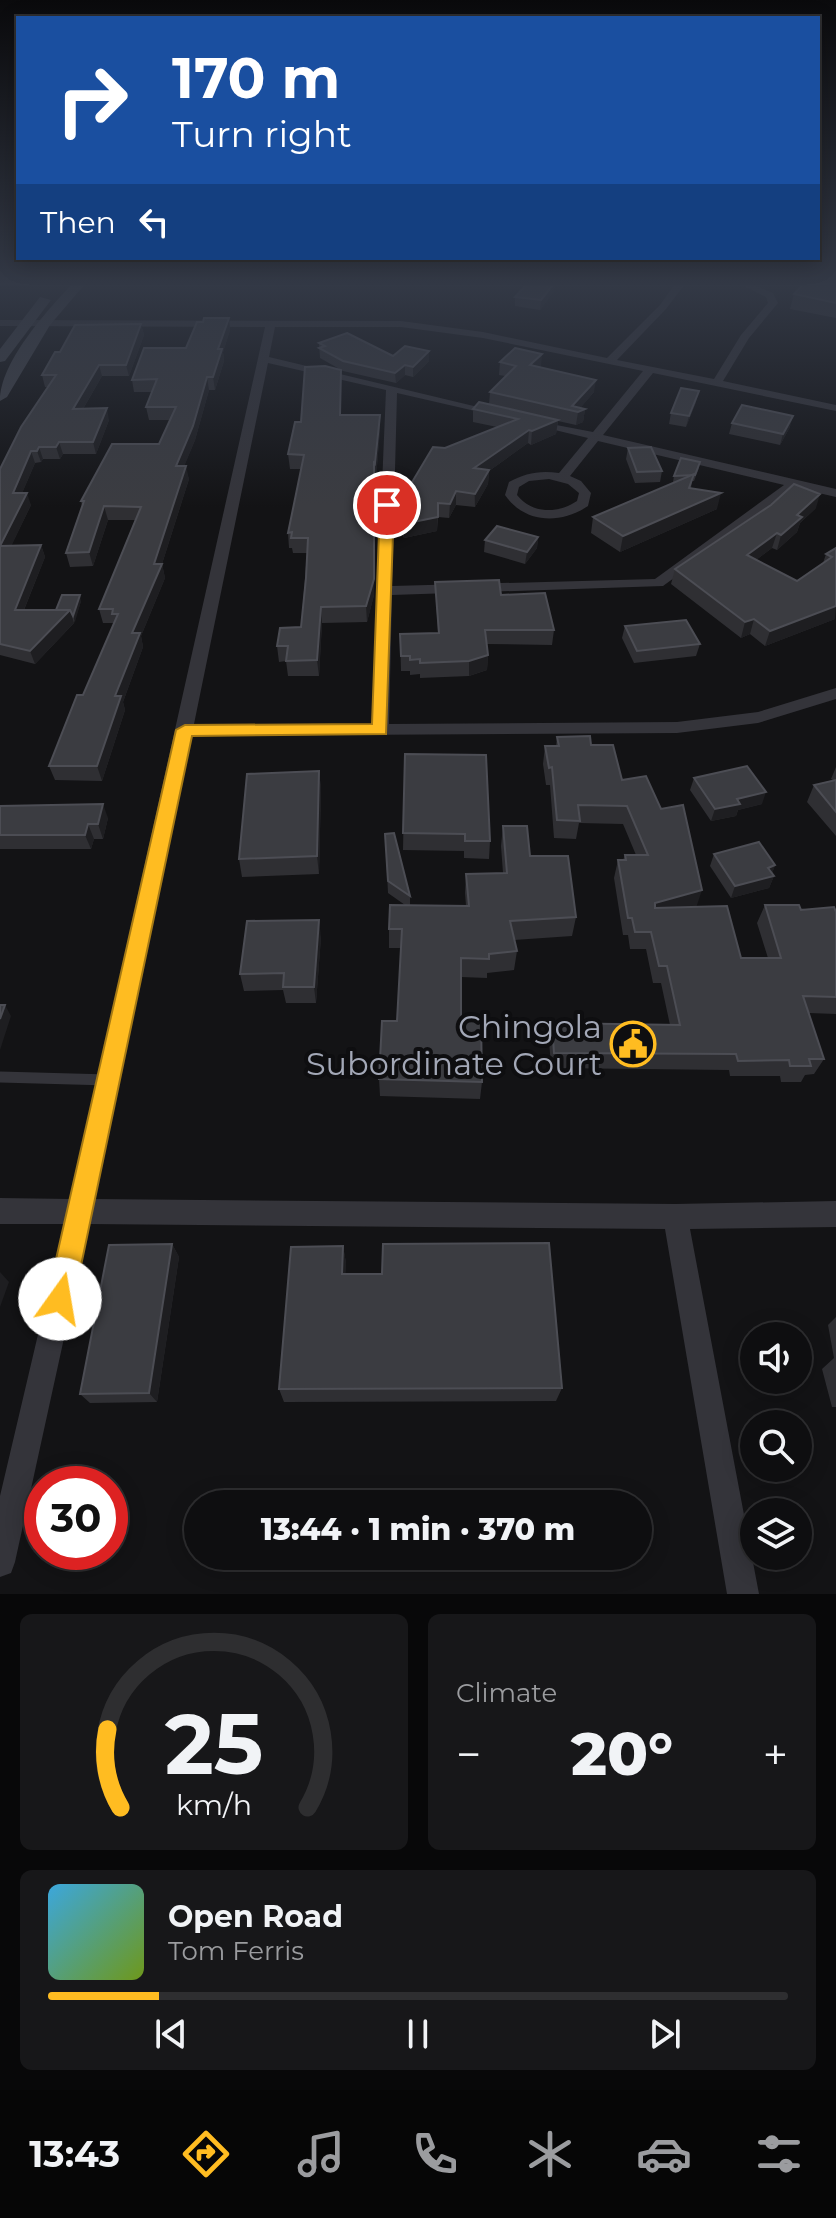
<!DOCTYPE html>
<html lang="en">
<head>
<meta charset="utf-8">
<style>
  :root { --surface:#0e0e10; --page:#171719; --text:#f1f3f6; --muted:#9b9c9f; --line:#2e2e30; --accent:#ffbc21 }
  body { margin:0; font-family:Montserrat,sans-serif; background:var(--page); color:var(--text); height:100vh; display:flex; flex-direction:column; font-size:30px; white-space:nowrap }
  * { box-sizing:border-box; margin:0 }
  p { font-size:26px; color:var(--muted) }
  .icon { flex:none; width:44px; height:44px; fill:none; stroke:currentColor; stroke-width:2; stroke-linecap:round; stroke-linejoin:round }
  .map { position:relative; height:1594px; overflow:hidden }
  .side { display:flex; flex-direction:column; gap:20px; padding:20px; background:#080809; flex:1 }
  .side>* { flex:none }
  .hud { position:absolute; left:16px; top:16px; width:804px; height:244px; border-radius:0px; box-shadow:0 4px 20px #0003,0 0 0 2px var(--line); background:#1a4fa0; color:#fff; overflow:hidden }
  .fabs { position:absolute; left:740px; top:1322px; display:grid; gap:16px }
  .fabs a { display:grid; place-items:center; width:72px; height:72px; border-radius:50%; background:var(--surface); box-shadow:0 4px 20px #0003,0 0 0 2px var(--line); font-size:40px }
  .speed { position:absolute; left:24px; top:1466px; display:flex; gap:16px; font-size:40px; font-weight:700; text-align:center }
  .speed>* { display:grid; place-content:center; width:104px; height:104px; border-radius:50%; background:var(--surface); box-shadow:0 4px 20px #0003,0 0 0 2px var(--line); line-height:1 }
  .speed .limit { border:12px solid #d22; background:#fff; color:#111 }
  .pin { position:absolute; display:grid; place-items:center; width:68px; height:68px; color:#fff; margin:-34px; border:4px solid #fff; border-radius:50%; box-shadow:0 2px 8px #0007 }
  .me { position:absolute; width:88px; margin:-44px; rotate:13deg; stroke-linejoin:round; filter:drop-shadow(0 0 6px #0008) }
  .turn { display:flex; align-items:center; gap:28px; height:168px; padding:0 24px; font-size:36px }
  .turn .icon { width:104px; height:104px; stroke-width:2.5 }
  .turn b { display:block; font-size:56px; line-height:68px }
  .then { display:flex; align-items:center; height:76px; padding:0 24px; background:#0003; gap:16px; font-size:30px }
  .big { font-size:60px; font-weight:800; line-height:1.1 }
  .side .tile { flex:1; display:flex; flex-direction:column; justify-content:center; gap:12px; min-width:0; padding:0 28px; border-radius:12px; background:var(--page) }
  .side .dial { align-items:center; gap:0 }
  .dial svg { height:208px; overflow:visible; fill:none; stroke:var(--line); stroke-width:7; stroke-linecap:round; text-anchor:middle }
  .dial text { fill:var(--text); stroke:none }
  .song { display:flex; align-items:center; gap:24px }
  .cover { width:96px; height:96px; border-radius:12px; background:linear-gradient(135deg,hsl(200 70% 55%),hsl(80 70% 35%)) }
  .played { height:8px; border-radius:4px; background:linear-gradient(90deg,var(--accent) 15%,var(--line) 15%) }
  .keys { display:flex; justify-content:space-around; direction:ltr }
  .heat { display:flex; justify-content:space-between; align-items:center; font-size:44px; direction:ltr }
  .side .tiles { flex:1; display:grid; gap:20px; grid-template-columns:1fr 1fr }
  .tile:last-child { grid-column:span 2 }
  .trip { position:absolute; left:184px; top:1490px; width:468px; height:80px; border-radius:40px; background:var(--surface); box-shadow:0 4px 20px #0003,0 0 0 2px var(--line); font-weight:800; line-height:80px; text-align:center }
  .tab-bar { display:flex; height:128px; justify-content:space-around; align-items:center; background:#060606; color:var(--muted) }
  .tab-bar .icon { width:56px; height:56px }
  .tab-bar .on { color:var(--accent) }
  .tab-bar b { font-size:36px; color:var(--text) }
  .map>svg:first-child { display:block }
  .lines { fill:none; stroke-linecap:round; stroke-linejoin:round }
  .lane { stroke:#34343a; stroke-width:11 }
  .street { fill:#34343a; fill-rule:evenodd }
  .secondary { fill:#41434a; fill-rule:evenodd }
  .wall { fill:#2f2f33 }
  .shaded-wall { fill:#1e1e21 }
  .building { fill:#3b3c41; stroke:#4c4d54; stroke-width:2 }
  .route { fill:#ffbc21; stroke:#a67a15; stroke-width:2 }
  .labels { text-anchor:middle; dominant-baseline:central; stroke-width:8; stroke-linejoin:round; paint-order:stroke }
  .near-poi-label { font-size:32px; fill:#a3a8b7; stroke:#0e0e10; text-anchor:end }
</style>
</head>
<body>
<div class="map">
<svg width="836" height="1594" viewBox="0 0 836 1594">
  <rect width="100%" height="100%" fill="#131315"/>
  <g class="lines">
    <polyline class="lane" points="0,1077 109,1080"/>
    <path class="street" d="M675,284h10l-19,25 -49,51 97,19 27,-44 27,-32 -2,-6 -26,-13h12l21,9 5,10 -29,35 -26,43 113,24v6l-183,-38 -50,62 233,54v8l-39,-9 -134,98 -271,9 -3,129 288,-2 81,-10 78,-24v11l-78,24 -81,10 -486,3 -97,463 581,5 161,-3v26l-146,2 69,365h-32l-62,-365 -576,-5 -74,338 -4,11 -11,4v-81l64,-272h-64v-26l70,1 195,-872 -265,-1v-6l401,1 82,11 124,26 53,-53zM275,327h126l82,11 160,33 -50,61 -63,-12v4l58,14 -29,35c-19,-3 -34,0 -50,9l-4,13c19,28 55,30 83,11l3,-13 -10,-12 -11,-5 28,-35 186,44 -129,94 -263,7 5,-193 100,23 6,-3 -234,-56zM268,363l118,27 -14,334h-178zM549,479l19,5 11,9 -2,8c-19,13 -45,13 -60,-6l2,-8 10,-6z"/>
    <g class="secondary">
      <path d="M72,284h13l-35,41 -43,72 -7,4c0,-39 46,-89 72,-117z"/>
      <polygon points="40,297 51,300 5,361 0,362 0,349"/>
    </g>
  </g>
  <g class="wall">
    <polygon points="527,284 555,284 554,291 540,310 515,306 515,297"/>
    <polygon points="794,284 836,284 836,318 790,309 794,294 801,286"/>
    <polygon points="229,318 230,330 223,352 224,361 215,390 209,390 195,440 184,466 189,479 162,564 165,578 141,636 143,647 123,702 125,710 102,781 55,780 49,766 83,695 114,623 103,623 99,609 135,520 108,520 93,566 70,567 66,553 82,506 81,501 159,444 170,420 149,420 146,407 152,392 134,392 132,380 186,348"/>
    <polygon points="141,324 144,335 129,376 102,376 83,409 109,420 96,454 63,454 60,459 43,459 41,462 35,463 22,493 31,505 11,546 41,545 45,557 24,610 56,610 81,601 74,623 35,664 0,655 0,469 48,387 45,387 42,375 60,352"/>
    <polygon points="319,343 393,356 429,351 429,361 413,377 405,375 396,383 343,371 320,358"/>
    <polygon points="500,362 541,366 540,367 594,392 580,408 585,409 583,422 576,425 558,421 556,434 531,445 528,443 489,471 488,484 475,507 456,505 449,518 438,517 437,531 404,538 397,523 396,509 445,448 497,427 473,422 473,409 489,405 490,392 505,376 499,375"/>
    <polygon points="341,370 341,415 380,429 376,478 374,476 374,595 367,622 322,623 319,676 288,676 286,661 279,662 277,646 301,627 307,553 293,553 292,548 289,548 288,533 301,469 290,469 288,454 301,422"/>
    <polygon points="696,402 686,427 669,424 671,413"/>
    <polygon points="732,423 790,427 780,445 729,434"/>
    <polygon points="628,448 662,471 660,482 635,483 626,459"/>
    <polygon points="699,468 694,481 692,481 691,488 717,509 620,552 591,533 593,517 677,482 673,482 674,476"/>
    <polygon points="816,508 800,523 797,532 777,550 772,548 756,560 797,581 823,563 826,554 836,548 835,619 765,646 750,634 741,638 671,584 675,569"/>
    <polygon points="538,537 537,548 525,564 484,552 485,540"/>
    <polygon points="435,582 501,595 554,630 552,645 487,644 488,655 487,670 469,676 420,678 420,674 410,675 410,671 401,671 400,634 438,633"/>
    <polygon points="625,626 700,644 696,656 634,663 622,638"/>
    <polygon points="557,737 591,745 622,780 696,907 741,958 768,958 757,923 765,905 836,912 836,1014 809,1013 824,1059 814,1074 805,1075 801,1082 781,1082 780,1076 730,1076 729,1070 551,1068 549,1039 552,1023 670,1025 661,983 653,983 646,949 630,949 628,935 623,935 614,878 618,860 623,860 625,855 636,855 623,824 579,823 576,839 554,838 550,785 546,785 543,764 545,746 556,746"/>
    <polygon points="405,754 490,841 489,859 464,858 464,851 403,850"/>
    <polygon points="836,767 836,836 807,802 814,785 833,780 831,779"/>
    <polygon points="319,771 321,789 319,874 242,877 239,859"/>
    <polygon points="694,778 762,804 738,810 736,816 711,821 690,790"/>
    <polygon points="0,806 108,818 103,839 94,839 91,849 0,849"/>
    <polygon points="503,826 530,856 576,917 572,936 514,940 517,951 514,970 487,973 487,978 461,977 461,1020 482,1082 480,1099 380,1096 379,1079 397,1021 401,948 389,948 389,929 405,905 388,893 385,834 410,896 410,905 466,906 465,893 466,874 503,873 501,846"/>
    <polygon points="714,854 775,865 772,873 774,876 769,888 731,898 710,866"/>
    <polygon points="321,937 316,1003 286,1003 283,990 244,991 240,974"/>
    <polygon points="172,1244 179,1257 157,1402 90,1403 80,1394"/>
    <polygon points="343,1246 346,1263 345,1274 562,1388 556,1401 284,1402 279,1389"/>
    <polygon points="836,1317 836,1407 832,1407 822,1369 834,1358 828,1325"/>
  </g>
  <g class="shaded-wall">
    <polygon points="554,284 555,284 554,291 540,310 541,300"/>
    <polygon points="229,318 230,330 223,352 224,361 215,390 213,377 218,349"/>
    <polygon points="141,324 144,335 129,376 126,365"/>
    <polygon points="429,351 429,361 413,377 413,367"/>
    <polygon points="542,354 541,366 529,378 530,365"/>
    <polygon points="99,365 102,376 76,421 73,409"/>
    <polygon points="405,365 405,375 396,383 395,373"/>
    <polygon points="207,377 209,390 195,440 179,479 176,466"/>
    <polygon points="596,380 594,392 577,412 572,406"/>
    <polygon points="699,391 696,402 686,427 689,416"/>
    <polygon points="107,408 109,420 96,454 93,442"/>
    <polygon points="585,409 583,422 576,425 578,412"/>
    <polygon points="380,415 380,429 376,478 375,463"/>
    <polygon points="793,416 790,427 780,445 783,434"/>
    <polygon points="558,420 556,434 531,445 532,431"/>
    <polygon points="529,430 528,443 489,471 488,484 475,507 474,468"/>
    <polygon points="59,442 63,454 60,459 56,447"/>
    <polygon points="39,447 43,459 41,462 37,451"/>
    <polygon points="31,451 35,463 17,505 13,493"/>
    <polygon points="186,466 189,479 162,564 165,578 141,636 143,647 123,702 125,710 102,781 97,766 115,696 132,633"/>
    <polygon points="374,476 374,595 367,622 366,606"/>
    <polygon points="456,491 456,505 449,518 450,504"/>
    <polygon points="27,493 31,505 5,559 0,546"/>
    <polygon points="721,493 717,509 620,552 623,536"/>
    <polygon points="820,494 816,508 800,523 797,532 777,550 781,535 797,515"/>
    <polygon points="438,503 437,531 404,538 403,524"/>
    <polygon points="104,506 108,520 93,566 89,552"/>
    <polygon points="777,533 772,548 743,570 747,555"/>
    <polygon points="538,537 537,548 525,564 527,552"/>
    <polygon points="41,545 45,557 19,622 15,610"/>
    <polygon points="80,595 81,601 75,622 73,616"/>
    <polygon points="836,606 835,619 765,646 770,631"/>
    <polygon points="321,607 322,623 319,676 317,660"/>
    <polygon points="70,610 74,623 35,664 30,651"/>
    <polygon points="754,619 750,634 741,638 745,622"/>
    <polygon points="488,655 487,670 469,676 469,661"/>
    <polygon points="319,771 321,789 319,874 317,856"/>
    <polygon points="766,792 762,804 738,810 736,816 711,821 715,809 737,799"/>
    <polygon points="103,804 108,818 103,839 98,824"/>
    <polygon points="88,824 94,839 91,849 85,835"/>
    <polygon points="775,865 771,877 774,876 769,888 731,898 735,886 768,868"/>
    <polygon points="702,890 696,908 650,920 655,903"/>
    <polygon points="319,920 321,937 316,1003 314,987"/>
    <polygon points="5,1005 11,1016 0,1050 0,1019"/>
    <polygon points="172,1244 179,1257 157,1402 149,1393"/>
    <polygon points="343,1246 346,1263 345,1290 342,1274"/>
    <polygon points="0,1272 9,1282 0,1307"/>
  </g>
  <g class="building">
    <polygon points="527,284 554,284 541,300 515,297"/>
    <polygon points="803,284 836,284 836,303 794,294"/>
    <polygon points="204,318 229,318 218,349 222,349 213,377 207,377 193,426 176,466 186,466 154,564 162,564 132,633 140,633 115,696 121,696 97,766 49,766 77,695 83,695 118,614 112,614 113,609 99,609 141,507 104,506 89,552 66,553 84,501 81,501 112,444 159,444 176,407 146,407 157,379 132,380 144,348 186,348 197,322 203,322"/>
    <polygon points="141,324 126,365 99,365 73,409 107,408 93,442 59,442 56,447 39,447 37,451 31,451 13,493 27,493 0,546 41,545 15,610 70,610 30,651 0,644 0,469 21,427 56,375 42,375 55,352 60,352 75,325"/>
    <polygon points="347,333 393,356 405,346 429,351 413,367 405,365 395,373 343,361 319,348 325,346 319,343"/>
    <polygon points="515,348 542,354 530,365 596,380 572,406 585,409 578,412 490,392 516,366 500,362"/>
    <polygon points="325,366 341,370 340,415 380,415 375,463 374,461 374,579 366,606 321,607 317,660 286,661 288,646 277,646 280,628 301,627 306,578 308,538 291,538 292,532 288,533 304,455 288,454 295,422 301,422 305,367"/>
    <polygon points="681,388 699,391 689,416 671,413"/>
    <polygon points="479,402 558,420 532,431 529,430 474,468 489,470 475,494 456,491 450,504 438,503 438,517 403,524 396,509 433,447 445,448 518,419 473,409"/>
    <polygon points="742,405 793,416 783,434 732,423"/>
    <polygon points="651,447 662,471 637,472 628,448"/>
    <polygon points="681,458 700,462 695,475 674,476"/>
    <polygon points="694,474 689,488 721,493 623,536 593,517"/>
    <polygon points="794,484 820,494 797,515 802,517 781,535 777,533 747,555 797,581 832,557 826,554 836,548 836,606 770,631 754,619 745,622 675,569 771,505"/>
    <polygon points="497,526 538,537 527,552 485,540"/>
    <polygon points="499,580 501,595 545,593 554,630 485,630 488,655 469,661 420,663 420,659 410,660 410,656 401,656 400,634 439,633 435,582"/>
    <polygon points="62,595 80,595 73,616 70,610 56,610"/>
    <polygon points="686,620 700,644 637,651 625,626"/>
    <polygon points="590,736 591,745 613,745 622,780 646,776 661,809 683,805 702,890 655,903 655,908 727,906 741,958 781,958 765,905 799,905 801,910 834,907 836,912 836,997 803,996 824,1059 809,1059 811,1066 790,1066 789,1060 738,1061 736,1054 554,1053 552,1023 680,1025 667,966 659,966 651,932 635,932 632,918 628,918 618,860 626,860 625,855 648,855 627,806 578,805 580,821 557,820 552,767 549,768 545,746 559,746 557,737"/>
    <polygon points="405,754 486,755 490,841 465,841 465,834 403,833"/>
    <polygon points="747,766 766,792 737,799 740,804 715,809 694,778"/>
    <polygon points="319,771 317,856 239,859 247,774"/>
    <polygon points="836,780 836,812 814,785"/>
    <polygon points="103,804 98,824 88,824 85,835 0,835 0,806"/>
    <polygon points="503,826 527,826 530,856 568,856 576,917 510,921 517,951 489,954 489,959 461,958 461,1020 481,1020 482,1082 379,1079 382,1021 397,1021 402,929 389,929 390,905 469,906 466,874 507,873"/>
    <polygon points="394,833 410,896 388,881 385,834"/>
    <polygon points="759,842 775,865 768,868 774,876 735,886 714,854"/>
    <polygon points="319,920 314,987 283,987 284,973 240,974 247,921"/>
    <polygon points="0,1005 5,1005 0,1019"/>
    <polygon points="549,1243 562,1388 279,1389 291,1247 343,1246 342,1274 382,1274 383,1244"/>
    <polygon points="172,1244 149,1393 80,1394 109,1245"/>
  </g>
  <linearGradient id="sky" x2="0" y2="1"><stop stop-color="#0a0a0c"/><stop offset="0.56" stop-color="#333946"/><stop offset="1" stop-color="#333946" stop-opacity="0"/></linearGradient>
  <rect width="836" height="507" fill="url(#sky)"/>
  <polygon class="route" points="387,501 394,505 386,734 192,736 74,1299 70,1308 60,1312 51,1308 47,1299 176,730 185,725 372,724 380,505"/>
  <defs>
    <g id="civic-ring" transform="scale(2.3)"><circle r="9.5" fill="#0e0e10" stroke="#ffbc21" stroke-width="1.5"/><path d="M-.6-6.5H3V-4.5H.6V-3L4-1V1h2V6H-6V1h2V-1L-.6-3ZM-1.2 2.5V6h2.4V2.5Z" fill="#ffbc21"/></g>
  </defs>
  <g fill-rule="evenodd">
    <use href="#civic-ring" x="633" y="1044"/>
  </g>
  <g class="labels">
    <g class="near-poi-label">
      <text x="602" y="1026">Chingola<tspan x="602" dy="37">Subordinate Court</tspan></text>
    </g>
  </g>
</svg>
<div class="fabs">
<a><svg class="icon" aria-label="sound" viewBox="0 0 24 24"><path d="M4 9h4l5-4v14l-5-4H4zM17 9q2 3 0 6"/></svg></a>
<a><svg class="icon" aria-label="search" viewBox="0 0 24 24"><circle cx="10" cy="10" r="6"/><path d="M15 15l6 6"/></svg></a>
<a><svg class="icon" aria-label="layers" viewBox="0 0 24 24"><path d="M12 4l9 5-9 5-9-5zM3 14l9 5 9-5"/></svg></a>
</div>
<div class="speed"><div class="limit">30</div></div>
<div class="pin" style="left:387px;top:505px;background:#d93025"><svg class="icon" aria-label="arrive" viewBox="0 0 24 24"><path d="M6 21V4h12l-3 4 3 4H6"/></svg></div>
<svg class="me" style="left:60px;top:1299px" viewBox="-20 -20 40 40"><circle r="19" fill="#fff"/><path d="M0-13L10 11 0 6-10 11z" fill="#ffbc21"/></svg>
<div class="trip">13:44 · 1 min · 370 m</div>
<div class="hud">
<div class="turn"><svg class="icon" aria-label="right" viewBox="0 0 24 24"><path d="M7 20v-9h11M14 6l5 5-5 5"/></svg><div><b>170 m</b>Turn right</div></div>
<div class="then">Then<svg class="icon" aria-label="left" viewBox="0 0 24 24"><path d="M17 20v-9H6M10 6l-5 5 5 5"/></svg></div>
</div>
</div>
<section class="side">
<div class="tiles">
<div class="tile dial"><svg viewBox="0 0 100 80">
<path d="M14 69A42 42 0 1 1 86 69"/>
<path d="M14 69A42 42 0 0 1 9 39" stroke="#ffbc21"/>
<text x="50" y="56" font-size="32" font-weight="700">25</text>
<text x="50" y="72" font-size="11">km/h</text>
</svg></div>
<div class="tile"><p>Climate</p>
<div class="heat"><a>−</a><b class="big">20°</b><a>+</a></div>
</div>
<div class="tile">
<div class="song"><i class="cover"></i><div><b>Open Road</b><p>Tom Ferris</p></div></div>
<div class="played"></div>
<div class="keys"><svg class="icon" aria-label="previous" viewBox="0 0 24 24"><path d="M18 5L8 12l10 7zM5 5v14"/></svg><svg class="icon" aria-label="pause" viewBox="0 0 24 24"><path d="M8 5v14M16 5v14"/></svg><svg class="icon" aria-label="next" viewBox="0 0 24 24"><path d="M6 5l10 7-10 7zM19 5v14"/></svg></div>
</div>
</div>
</section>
<nav class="tab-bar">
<b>13:43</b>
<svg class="icon on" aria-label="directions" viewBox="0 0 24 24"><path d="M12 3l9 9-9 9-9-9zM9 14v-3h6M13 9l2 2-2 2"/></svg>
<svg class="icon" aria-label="music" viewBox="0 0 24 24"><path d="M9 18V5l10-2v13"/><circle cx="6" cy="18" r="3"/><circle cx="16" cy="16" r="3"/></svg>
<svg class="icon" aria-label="phone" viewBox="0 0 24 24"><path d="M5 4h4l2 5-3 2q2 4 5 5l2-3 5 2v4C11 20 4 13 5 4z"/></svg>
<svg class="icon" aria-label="climate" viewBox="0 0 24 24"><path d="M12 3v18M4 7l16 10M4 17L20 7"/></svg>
<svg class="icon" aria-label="car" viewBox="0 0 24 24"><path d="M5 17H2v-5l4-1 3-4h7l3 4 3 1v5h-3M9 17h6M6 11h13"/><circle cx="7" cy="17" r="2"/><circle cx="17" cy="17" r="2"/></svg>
<svg class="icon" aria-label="filters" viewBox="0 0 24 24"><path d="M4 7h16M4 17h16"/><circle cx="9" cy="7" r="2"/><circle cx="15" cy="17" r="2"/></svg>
</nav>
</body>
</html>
